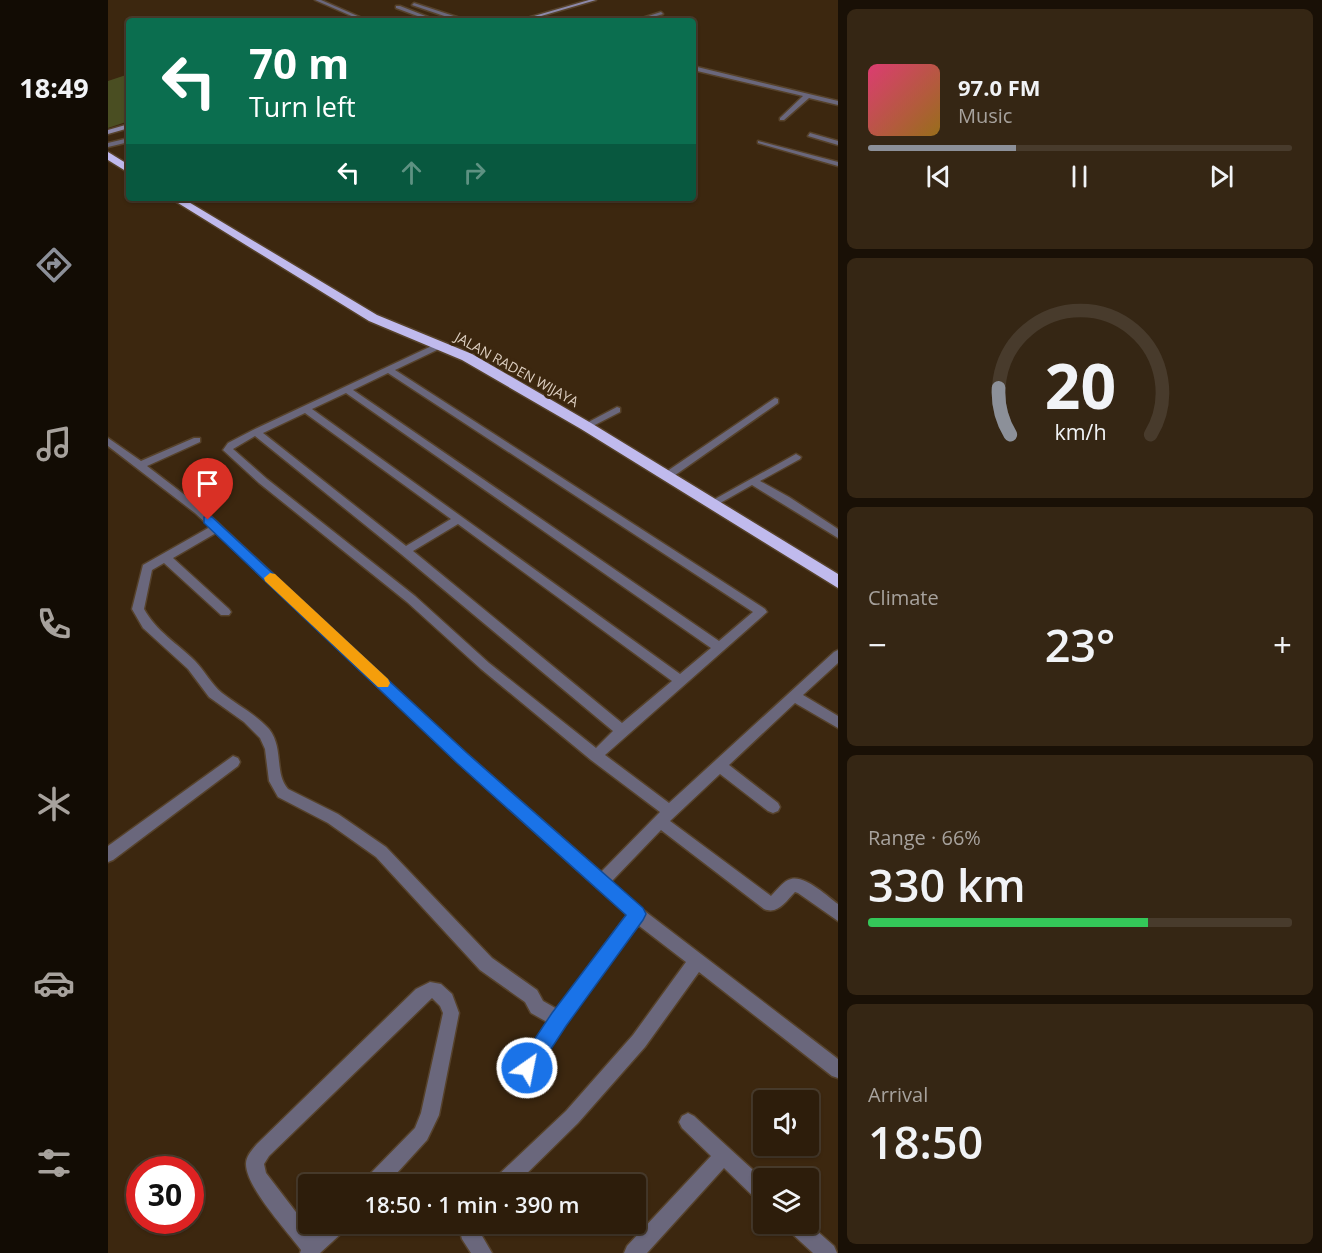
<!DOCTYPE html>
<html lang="en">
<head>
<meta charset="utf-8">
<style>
  :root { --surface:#2d1d0b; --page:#352614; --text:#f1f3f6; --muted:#a7a29d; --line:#483b2c; --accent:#8c9099 }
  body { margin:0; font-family:"Open Sans",sans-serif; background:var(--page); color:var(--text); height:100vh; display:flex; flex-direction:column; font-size:22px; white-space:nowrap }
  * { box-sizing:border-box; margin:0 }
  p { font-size:20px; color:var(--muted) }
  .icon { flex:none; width:33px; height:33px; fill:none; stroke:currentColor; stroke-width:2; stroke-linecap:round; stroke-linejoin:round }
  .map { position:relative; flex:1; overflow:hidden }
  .side { display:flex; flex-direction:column; gap:9px; padding:9px; background:#191006; width:484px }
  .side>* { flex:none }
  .banner { position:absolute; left:18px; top:18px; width:570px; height:183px; border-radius:6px; box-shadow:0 2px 4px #0004,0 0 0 2px var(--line); background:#0b6e4f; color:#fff; overflow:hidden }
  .buttons { position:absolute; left:645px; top:1090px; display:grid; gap:12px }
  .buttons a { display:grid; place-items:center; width:66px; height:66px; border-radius:6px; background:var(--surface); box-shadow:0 2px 4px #0004,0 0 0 2px var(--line); font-size:30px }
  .speed { position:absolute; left:18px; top:1156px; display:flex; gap:12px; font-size:30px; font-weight:700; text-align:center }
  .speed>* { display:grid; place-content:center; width:78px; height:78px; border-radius:50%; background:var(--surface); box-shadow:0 2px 4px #0004,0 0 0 2px var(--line); line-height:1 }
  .speed .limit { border:9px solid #d22; background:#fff; color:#111 }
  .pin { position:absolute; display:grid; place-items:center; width:51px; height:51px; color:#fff; margin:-62px -26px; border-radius:50% 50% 50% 0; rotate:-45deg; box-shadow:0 0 6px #0007 }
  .pin .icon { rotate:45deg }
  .me { position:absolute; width:66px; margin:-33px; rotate:33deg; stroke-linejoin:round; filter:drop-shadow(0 0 4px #0008) }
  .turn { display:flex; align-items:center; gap:21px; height:126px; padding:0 24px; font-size:27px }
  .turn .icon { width:78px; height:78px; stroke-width:2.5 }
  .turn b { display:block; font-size:42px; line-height:51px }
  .lanes { display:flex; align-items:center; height:57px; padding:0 24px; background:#0003; justify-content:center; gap:30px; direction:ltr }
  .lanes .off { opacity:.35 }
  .big { font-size:45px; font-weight:600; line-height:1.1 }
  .side .widget { flex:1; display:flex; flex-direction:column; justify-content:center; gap:9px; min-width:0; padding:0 21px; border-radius:9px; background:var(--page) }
  .side .dial { align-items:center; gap:0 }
  .dial svg { height:156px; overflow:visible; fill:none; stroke:var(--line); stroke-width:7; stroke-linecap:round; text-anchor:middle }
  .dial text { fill:var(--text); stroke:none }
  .song { display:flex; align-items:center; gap:18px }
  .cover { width:72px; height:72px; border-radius:9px; background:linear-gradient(135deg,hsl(340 70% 55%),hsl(40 70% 35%)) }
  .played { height:6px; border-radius:3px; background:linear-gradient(90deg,var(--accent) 35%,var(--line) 35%) }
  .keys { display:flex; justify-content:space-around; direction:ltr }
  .heat { display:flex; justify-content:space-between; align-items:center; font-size:33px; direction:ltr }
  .charge { height:9px; border-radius:4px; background:linear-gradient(90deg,#34c759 66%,var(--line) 0) }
  .trip { position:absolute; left:190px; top:1174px; width:348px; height:60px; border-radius:6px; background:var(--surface); box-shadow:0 2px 4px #0004,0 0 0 2px var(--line); font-weight:600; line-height:60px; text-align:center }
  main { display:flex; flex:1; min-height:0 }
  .menu { display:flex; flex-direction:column; width:108px; justify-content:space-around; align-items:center; background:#120c04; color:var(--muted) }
  .menu .icon { width:42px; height:42px }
  .menu .active { color:var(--accent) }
  .menu b { font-size:27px; color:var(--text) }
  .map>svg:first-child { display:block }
  .green { fill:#4a4e22 }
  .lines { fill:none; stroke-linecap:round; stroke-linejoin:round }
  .street-casing { stroke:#56422b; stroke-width:3 }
  .secondary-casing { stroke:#56422b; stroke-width:3 }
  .highway-casing { stroke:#56422b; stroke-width:3 }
  .street { fill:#6a677c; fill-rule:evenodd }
  .secondary { fill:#8d89aa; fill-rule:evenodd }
  .highway { fill:#c0baed; fill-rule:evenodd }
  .route { fill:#1a73e8; stroke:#114b97; stroke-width:1.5 }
  .slow { fill:#f59e0b }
  .labels { text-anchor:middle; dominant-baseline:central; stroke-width:6; stroke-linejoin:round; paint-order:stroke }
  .far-street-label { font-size:14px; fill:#ddcfc1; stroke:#3c270f }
</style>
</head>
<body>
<main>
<nav class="menu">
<b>18:49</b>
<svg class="icon active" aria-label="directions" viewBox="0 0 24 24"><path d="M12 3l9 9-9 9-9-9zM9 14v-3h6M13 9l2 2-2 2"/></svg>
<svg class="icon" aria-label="music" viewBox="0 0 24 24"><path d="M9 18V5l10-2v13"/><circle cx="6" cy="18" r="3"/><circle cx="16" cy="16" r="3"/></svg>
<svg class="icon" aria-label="phone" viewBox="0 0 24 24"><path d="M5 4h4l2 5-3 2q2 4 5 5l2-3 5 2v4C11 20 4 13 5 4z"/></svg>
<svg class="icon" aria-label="climate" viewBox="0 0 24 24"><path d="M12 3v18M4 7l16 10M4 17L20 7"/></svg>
<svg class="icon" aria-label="car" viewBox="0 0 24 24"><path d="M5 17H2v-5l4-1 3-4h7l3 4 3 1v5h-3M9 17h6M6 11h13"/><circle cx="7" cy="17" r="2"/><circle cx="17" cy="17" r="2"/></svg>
<svg class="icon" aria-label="filters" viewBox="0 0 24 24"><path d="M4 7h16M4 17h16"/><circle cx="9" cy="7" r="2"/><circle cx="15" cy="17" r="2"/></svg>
</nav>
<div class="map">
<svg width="730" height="1253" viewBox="0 0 730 1253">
  <rect width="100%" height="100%" fill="#3c270f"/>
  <polygon class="green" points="21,74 21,121 0,128 0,81"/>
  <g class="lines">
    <g class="street-casing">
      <g id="street">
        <polygon points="207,0 213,0 261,21 255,21"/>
        <polygon points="306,3 358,20 358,21 351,21 304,5"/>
        <polygon points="288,6 292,6 330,21 323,21 288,8"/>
        <polygon points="553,12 555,14 532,21 525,21"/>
        <polygon points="585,66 730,101 730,105 701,98 676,120 672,120 672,118 695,96 585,70"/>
        <polygon points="702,133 730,141 730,145 700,136"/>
        <polygon points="21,138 21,142 0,147 0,143"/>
        <polygon points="650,141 730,162 730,166 650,143"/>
        <path d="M330,343l4,3 -1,2 -46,22 370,239 2,3 -162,143 64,48 165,-151 4,-2v13l-35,32 35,21v12l-43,-25 -66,62 49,38 2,4 -2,4 -5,2 -5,-2 -48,-37 -50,47 101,75c5,-5 11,-13 17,-16 14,-8 39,16 50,24v17l-40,-28 -3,-1c-9,9 -17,23 -31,17l-103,-79 -50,52 31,27 196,150v19l-6,-2 -133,-104 -54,75 -67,76 -63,62h-22l2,-7 71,-67 67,-76 53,-73 -48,-37 -73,100 -32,49 -6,3 -6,-3 -3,-6 3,-6 26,-40 -16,-9 -6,-11 -45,-32 -104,-113 -48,-34 -50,-26 -9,-16 -4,-32 -5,-11 -16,-16 -35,-25 -21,-28 -45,-41 -11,-19 11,-44 67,-38 -15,-14 -87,-67v-8l33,23 53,-23h6v4l-53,24 56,43 264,245 134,118 59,-60 -69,-52 -110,-91 -74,-67 -148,-119 -36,-33 5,-7 25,-13zM280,373l365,239 -34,29 -366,-251zM238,393l365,255 -31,26 -368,-265zM197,413l146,106 -45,27 -143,-113zM147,436l146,118 212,177 -17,17 -107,-85 -74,-67 -148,-117 -34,-30zM350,524l214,157 -50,42 -209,-172zM108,533l241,229 170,153 -70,94 -14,-8 -6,-11 -45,-32 -106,-111 -48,-33 -50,-25c-14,-16 -4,-41 -19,-60 -13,-15 -32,-24 -47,-36 -11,-9 -17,-22 -27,-32 -17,-17 -39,-30 -51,-52l8,-39 12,-7 57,52h8l2,-3 -2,-3 -56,-51z"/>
        <polygon points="667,398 670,399 670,403 563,478 555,478 555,474"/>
        <polygon points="509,407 512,408 512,412 481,428 478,429 473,426"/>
        <polygon points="688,454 693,457 692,459 652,481 681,497 730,529 730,538 644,485 607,506 599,506 598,504"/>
        <polygon points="125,756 130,758 132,762 130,766 5,860 0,862 0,846"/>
        <path d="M322,982l11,2 11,10 7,19 -20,102 -12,25 -41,45h-22l2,-7 49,-50 6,-15 22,-100 -3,-7 -8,-8 -163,158 -5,8 2,9 46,60 11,-9h24l-3,7 -24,22h-20l1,-3c-15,-20 -55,-63 -55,-86 0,-8 6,-14 11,-20l159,-155z"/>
        <polygon points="580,1113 586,1116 656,1180 656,1202 649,1200 616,1168 539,1253 516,1253 519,1246 603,1156 574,1128 571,1122 574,1116"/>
        <polygon points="700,1223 726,1246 729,1253 705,1253 681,1231 678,1224"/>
        <polygon points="350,1224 370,1224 370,1229 384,1253 363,1253 354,1239"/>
      </g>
    </g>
    <g class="secondary-casing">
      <g id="secondary">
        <polygon points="481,0 488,0 416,21 409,21"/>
        <polygon points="21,124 21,128 0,134 0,130"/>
      </g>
    </g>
    <g class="highway-casing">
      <g id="highway">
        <polygon points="0,152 21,165 21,173 0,160"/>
        <polygon points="62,198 74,198 269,315 364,354 483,423 730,574 730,588 473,429 354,360 261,321"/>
      </g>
    </g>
    <use href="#street" class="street"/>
    <use href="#secondary" class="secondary"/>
    <use href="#highway" class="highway"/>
  </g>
  <polygon class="route" points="100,516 104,517 360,754 535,908 538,914 535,920 458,1026 426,1075 419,1078 412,1075 409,1068 412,1061 444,1013 518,915 349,763 96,523 96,517"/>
  <polygon class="slow" points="162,573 167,574 280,679 282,683 280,687 270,687 157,581 156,578"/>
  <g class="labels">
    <g class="far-street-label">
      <text transform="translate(409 369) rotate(29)">JALAN RADEN WIJAYA</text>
    </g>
  </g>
</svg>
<div class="buttons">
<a><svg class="icon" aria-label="sound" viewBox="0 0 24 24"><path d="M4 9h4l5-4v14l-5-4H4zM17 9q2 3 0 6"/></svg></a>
<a><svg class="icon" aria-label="layers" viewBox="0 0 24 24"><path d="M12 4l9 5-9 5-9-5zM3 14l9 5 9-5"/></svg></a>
</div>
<div class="speed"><div class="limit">30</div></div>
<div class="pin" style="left:100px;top:520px;background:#d93025"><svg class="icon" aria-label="arrive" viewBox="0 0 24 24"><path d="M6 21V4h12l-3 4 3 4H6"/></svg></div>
<svg class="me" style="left:419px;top:1068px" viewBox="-20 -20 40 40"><circle r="17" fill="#1a73e8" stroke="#fff" stroke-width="3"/><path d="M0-11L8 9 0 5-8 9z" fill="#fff"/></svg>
<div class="trip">18:50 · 1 min · 390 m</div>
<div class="banner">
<div class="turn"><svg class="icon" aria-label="left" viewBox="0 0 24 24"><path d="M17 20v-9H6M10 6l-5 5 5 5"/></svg><div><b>70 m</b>Turn left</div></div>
<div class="lanes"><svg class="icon" aria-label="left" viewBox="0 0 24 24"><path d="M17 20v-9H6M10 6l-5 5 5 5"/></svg><svg class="icon off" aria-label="ahead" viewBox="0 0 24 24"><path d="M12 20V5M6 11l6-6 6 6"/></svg><svg class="icon off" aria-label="right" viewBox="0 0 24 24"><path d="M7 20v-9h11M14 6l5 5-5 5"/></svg></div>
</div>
</div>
<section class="side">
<div class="widget">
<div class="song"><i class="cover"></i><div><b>97.0 FM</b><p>Music</p></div></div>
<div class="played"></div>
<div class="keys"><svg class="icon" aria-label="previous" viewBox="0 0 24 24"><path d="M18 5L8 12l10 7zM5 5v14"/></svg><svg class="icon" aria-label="pause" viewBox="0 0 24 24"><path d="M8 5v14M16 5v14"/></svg><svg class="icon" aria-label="next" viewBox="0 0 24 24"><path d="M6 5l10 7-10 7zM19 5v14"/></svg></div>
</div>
<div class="widget dial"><svg viewBox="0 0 100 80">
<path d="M14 69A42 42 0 1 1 86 69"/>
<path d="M14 69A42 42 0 0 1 8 45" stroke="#8c9099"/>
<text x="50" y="56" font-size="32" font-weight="700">20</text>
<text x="50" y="72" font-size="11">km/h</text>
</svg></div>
<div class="widget"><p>Climate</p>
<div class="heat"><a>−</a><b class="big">23°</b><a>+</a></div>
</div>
<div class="widget"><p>Range · 66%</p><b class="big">330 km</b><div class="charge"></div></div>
<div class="widget"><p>Arrival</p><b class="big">18:50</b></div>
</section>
</main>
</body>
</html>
